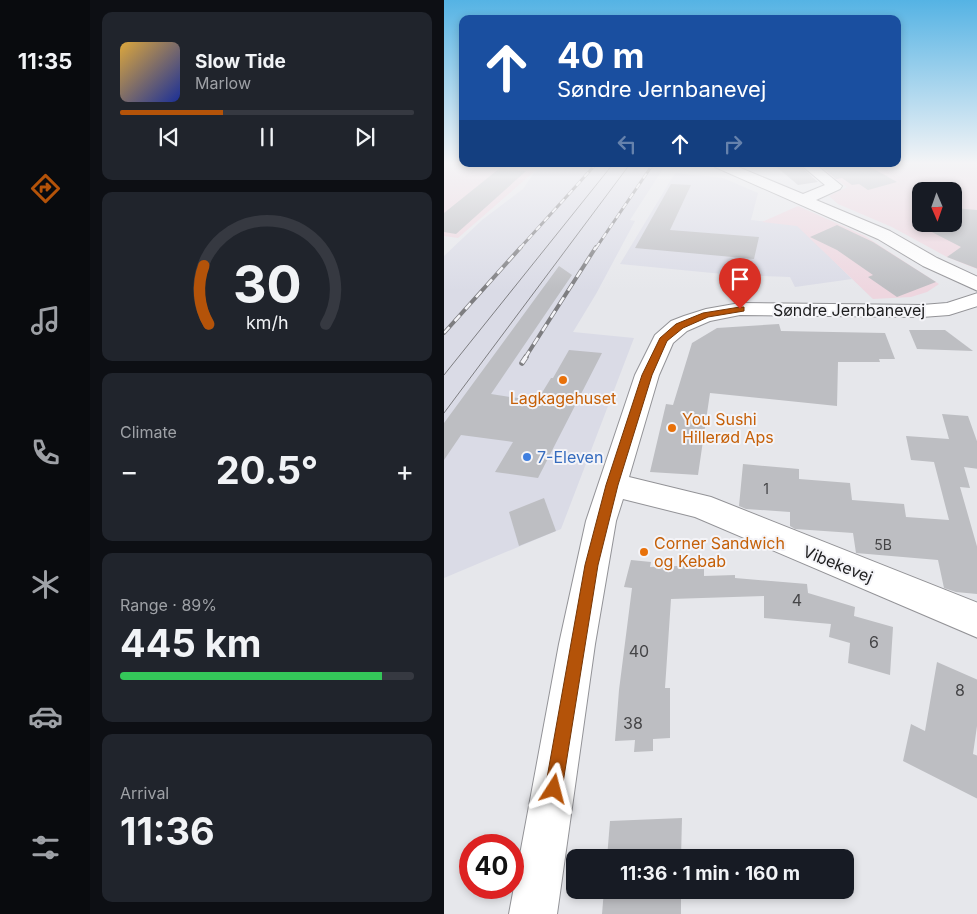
<!DOCTYPE html>
<html lang="en">
<head>
<meta charset="utf-8">
<style>
  :root { --surface:#171b24; --page:#20242c; --text:#f1f3f6; --muted:#9ea1a6; --line:#363941; --accent:#b45309 }
  body { margin:0; font-family:Inter,sans-serif; background:var(--page); color:var(--text); height:100vh; display:flex; flex-direction:column; font-size:19px; white-space:nowrap }
  * { box-sizing:border-box; margin:0 }
  p { font-size:16px; color:var(--muted) }
  .icon { flex:none; width:28px; height:28px; fill:none; stroke:currentColor; stroke-width:2; stroke-linecap:round; stroke-linejoin:round }
  .map { position:relative; flex:1; overflow:hidden }
  .drawer { display:flex; flex-direction:column; gap:12px; padding:12px; background:#0d0f14; width:354px }
  .drawer>* { flex:none }
  .banner { position:absolute; left:15px; top:15px; width:442px; height:152px; border-radius:10px; box-shadow:0 2px 8px #0003; background:#1a4fa0; color:#fff; overflow:hidden }
  .needle { width:32px; rotate:178deg }
  .fabs { position:absolute; left:468px; top:182px; display:grid; gap:10px }
  .fabs a { display:grid; place-items:center; width:50px; height:50px; border-radius:10px; background:var(--surface); box-shadow:0 2px 8px #0003; font-size:25px }
  .speed { position:absolute; left:15px; top:834px; display:flex; gap:10px; font-size:25px; font-weight:700; text-align:center }
  .speed>* { display:grid; place-content:center; width:65px; height:65px; border-radius:50%; background:var(--surface); box-shadow:0 2px 8px #0003; line-height:1 }
  .speed .limit { border:8px solid #d22; background:#fff; color:#111 }
  .pin { position:absolute; display:grid; place-items:center; width:42px; height:42px; color:#fff; margin:-51px -21px; border-radius:50% 50% 50% 0; rotate:-45deg; box-shadow:0 0 5px #0007 }
  .pin .icon { rotate:45deg }
  .me { position:absolute; width:55px; margin:-28px; rotate:9deg; stroke-linejoin:round; filter:drop-shadow(0 0 4px #0008) }
  .turn { display:flex; align-items:center; gap:18px; height:105px; padding:0 15px; font-size:22px }
  .turn .icon { width:65px; height:65px; stroke-width:2.5 }
  .turn b { display:block; font-size:35px; line-height:42px }
  .lanes { display:flex; align-items:center; height:48px; padding:0 15px; background:#0003; justify-content:center; gap:25px; direction:ltr }
  .lanes .off { opacity:.35 }
  .big { font-size:38px; font-weight:700; line-height:1.1 }
  .drawer .widget { flex:1; display:flex; flex-direction:column; justify-content:center; gap:8px; min-width:0; padding:0 18px; border-radius:10px; background:var(--page) }
  .drawer .dial { align-items:center; gap:0 }
  .dial svg { height:130px; overflow:visible; fill:none; stroke:var(--line); stroke-width:7; stroke-linecap:round; text-anchor:middle }
  .dial text { fill:var(--text); stroke:none }
  .song { display:flex; align-items:center; gap:15px }
  .cover { width:60px; height:60px; border-radius:8px; background:linear-gradient(135deg,hsl(40 70% 55%),hsl(230 70% 35%)) }
  .played { height:5px; border-radius:2px; background:linear-gradient(90deg,var(--accent) 35%,var(--line) 35%) }
  .keys { display:flex; justify-content:space-around; direction:ltr }
  .heat { display:flex; justify-content:space-between; align-items:center; font-size:28px; direction:ltr }
  .charge { height:8px; border-radius:4px; background:linear-gradient(90deg,#34c759 89%,var(--line) 0) }
  .trip { position:absolute; left:122px; top:849px; width:288px; height:50px; border-radius:10px; background:var(--surface); box-shadow:0 2px 8px #0003; font-weight:700; line-height:50px; text-align:center }
  main { display:flex; flex:1; min-height:0 }
  .tabs { display:flex; flex-direction:column; width:90px; justify-content:space-around; align-items:center; background:#090b0e; color:var(--muted) }
  .tabs .icon { width:35px; height:35px }
  .tabs .current { color:var(--accent) }
  .tabs b { font-size:22px; color:var(--text) }
  .map>svg:first-child { display:block }
  .built { fill:#dadbe6 }
  .education { fill:#eed6df; fill-rule:evenodd }
  .building { fill:#bdbec2 }
  .lines { fill:none; stroke-linecap:round; stroke-linejoin:round }
  .minor-casing { stroke:#939397; stroke-width:2 }
  .minor { fill:#fff; fill-rule:evenodd }
  .tram { stroke:#7d7d80; stroke-width:1 }
  .rail-far2-casing { stroke:#7d7d80; stroke-width:3 }
  .rail-far1-casing { stroke:#7d7d80; stroke-width:4 }
  .rail-casing { stroke:#7d7d80; stroke-width:5.5 }
  .rail-far2 { stroke:#f4f4f8; stroke-width:2; stroke-dasharray:6; stroke-linecap:butt }
  .rail-far1 { stroke:#f4f4f8; stroke-width:2.5; stroke-dasharray:8; stroke-linecap:butt }
  .rail { stroke:#f4f4f8; stroke-width:4; stroke-dasharray:11; stroke-linecap:butt }
  .route { fill:#b45309; stroke:#753606 }
  .food-dot { fill:#e8710a; stroke:#f4f4f8; stroke-width:2 }
  .shop-dot { fill:#3f7fe0; stroke:#f4f4f8; stroke-width:2 }
  .labels { text-anchor:middle; dominant-baseline:central; stroke-width:4; stroke-linejoin:round; paint-order:stroke }
  .number-label { font-size:14px; fill:#454547 }
  .street-label { font-size:16px; fill:#1d1d1e; stroke:#f4f4f8 }
  .food-label { font-size:16px; fill:#c56008; stroke:#f4f4f8; text-anchor:start }
  .shop-label { font-size:16px; fill:#366cbe; stroke:#f4f4f8; text-anchor:start }
  .near-number-label { font-size:16px; fill:#454547 }
</style>
</head>
<body>
<main>
<nav class="tabs">
<b>11:35</b>
<svg class="icon current" aria-label="directions" viewBox="0 0 24 24"><path d="M12 3l9 9-9 9-9-9zM9 14v-3h6M13 9l2 2-2 2"/></svg>
<svg class="icon" aria-label="music" viewBox="0 0 24 24"><path d="M9 18V5l10-2v13"/><circle cx="6" cy="18" r="3"/><circle cx="16" cy="16" r="3"/></svg>
<svg class="icon" aria-label="phone" viewBox="0 0 24 24"><path d="M5 4h4l2 5-3 2q2 4 5 5l2-3 5 2v4C11 20 4 13 5 4z"/></svg>
<svg class="icon" aria-label="climate" viewBox="0 0 24 24"><path d="M12 3v18M4 7l16 10M4 17L20 7"/></svg>
<svg class="icon" aria-label="car" viewBox="0 0 24 24"><path d="M5 17H2v-5l4-1 3-4h7l3 4 3 1v5h-3M9 17h6M6 11h13"/><circle cx="7" cy="17" r="2"/><circle cx="17" cy="17" r="2"/></svg>
<svg class="icon" aria-label="filters" viewBox="0 0 24 24"><path d="M4 7h16M4 17h16"/><circle cx="9" cy="7" r="2"/><circle cx="15" cy="17" r="2"/></svg>
</nav>
<section class="drawer">
<div class="widget">
<div class="song"><i class="cover"></i><div><b>Slow Tide</b><p>Marlow</p></div></div>
<div class="played"></div>
<div class="keys"><svg class="icon" aria-label="previous" viewBox="0 0 24 24"><path d="M18 5L8 12l10 7zM5 5v14"/></svg><svg class="icon" aria-label="pause" viewBox="0 0 24 24"><path d="M8 5v14M16 5v14"/></svg><svg class="icon" aria-label="next" viewBox="0 0 24 24"><path d="M6 5l10 7-10 7zM19 5v14"/></svg></div>
</div>
<div class="widget dial"><svg viewBox="0 0 100 80">
<path d="M14 69A42 42 0 1 1 86 69"/>
<path d="M14 69A42 42 0 0 1 11 33" stroke="#b45309"/>
<text x="50" y="56" font-size="32" font-weight="700">30</text>
<text x="50" y="72" font-size="11">km/h</text>
</svg></div>
<div class="widget"><p>Climate</p>
<div class="heat"><a>−</a><b class="big">20.5°</b><a>+</a></div>
</div>
<div class="widget"><p>Range · 89%</p><b class="big">445 km</b><div class="charge"></div></div>
<div class="widget"><p>Arrival</p><b class="big">11:36</b></div>
</section>
<div class="map">
<svg width="534" height="914" viewBox="0 0 534 914">
  <rect width="100%" height="100%" fill="#e6e7eb"/>
  <g class="built">
    <polygon points="106,164 222,164 186,220 191,221 152,294 129,332 190,338 117,529 0,578 0,256 38,220 79,189 92,170"/>
    <polygon points="231,173 279,178 314,193 307,220 353,225 408,279 351,287 346,277 289,275 176,264"/>
  </g>
  <g class="education">
    <polygon points="0,163 4,163 92,170 14,238 0,236"/>
    <path d="M533,163v106l-30,-12 -55,-30 -54,-23 -9,-8 18,-9 -32,-23zM476,191h33v33h-33z"/>
    <polygon points="354,206 421,236 495,284 483,292 467,297 429,299 353,226 318,222"/>
  </g>
  <g class="building">
    <polygon points="329,164 354,164 374,182 354,185"/>
    <polygon points="374,164 421,164 453,182 424,190 415,184 408,185 398,178 392,179"/>
    <polygon points="56,168 82,171 12,234 0,232 0,213"/>
    <polygon points="227,184 247,185 226,230 315,237 310,259 191,248"/>
    <polygon points="510,208 534,210 534,269 503,257 517,247 478,227 488,224 509,224"/>
    <polygon points="393,225 429,242 492,282 453,297 424,277 429,275 393,250 366,237"/>
    <polygon points="115,266 128,275 47,394 93,401 107,378 109,378 125,350 158,353 94,478 51,472 69,442 17,435 0,460 0,423"/>
    <polygon points="335,324 337,331 441,333 451,359 435,359 436,362 394,362 393,406 266,393 254,475 206,472 222,404 229,405 248,343 273,328"/>
    <polygon points="465,330 501,330 529,351 473,349"/>
    <polygon points="498,414 524,416 534,444 534,469 520,467 526,488 516,487 534,550 534,594 512,592 500,588 494,560 412,553 409,533 351,529 346,526 346,512 302,509 295,506 299,464 355,469 355,479 406,483 408,500 460,504 462,517 505,520 490,462 467,460 462,436 505,439"/>
    <polygon points="100,498 112,531 75,546 65,512"/>
    <polygon points="187,560 207,562 206,567 260,565 260,576 291,575 291,578 363,584 364,593 411,607 410,616 449,627 446,675 404,663 406,643 385,637 387,624 320,618 320,596 227,599 221,688 226,688 226,738 209,739 209,751 190,752 191,740 171,741 175,690 188,588 180,587"/>
    <polygon points="493,662 534,680 534,719 529,754 534,756 534,799 459,761 467,724 481,731"/>
    <polygon points="238,818 237,858 163,858 166,821"/>
    <polygon points="160,890 237,890 237,914 158,914"/>
  </g>
  <g class="lines">
    <g class="minor-casing">
      <g id="minor">
        <polygon points="269,164 287,164 359,194 381,185 356,164 371,164 398,186 396,189 372,200 446,231 493,258 534,277 534,291 479,266 434,239 271,167"/>
        <polygon points="534,293 534,306 505,315 478,317 296,315 266,321 243,331 229,343 215,375 185,477 267,497 534,603 534,638 251,517 179,499 172,521 151,644 113,914 65,914 115,644 142,521 191,375 211,335 227,321 240,316 262,309 296,303 478,305 503,303"/>
      </g>
    </g>
    <use href="#minor" class="minor"/>
    <g class="tram">
      <polyline points="0,375 169,164"/>
      <polyline points="0,413 186,164"/>
    </g>
    <g class="rail-far2-casing">
      <g id="rail-far2">
        <polyline points="76,248 152,164"/>
        <polyline points="152,248 209,164"/>
      </g>
    </g>
    <g class="rail-far1-casing">
      <g id="rail-far1">
        <polyline points="0,333 77,247"/>
        <polyline points="81,358 152,247"/>
      </g>
    </g>
    <g class="rail-casing">
      <polyline id="rail" points="78,363 82,357"/>
    </g>
    <use href="#rail-far2" class="rail-far2"/>
    <use href="#rail-far1" class="rail-far1"/>
    <use href="#rail" class="rail"/>
  </g>
  <linearGradient id="sky" x2="0" y2="1"><stop stop-color="#55b3e4"/><stop offset="0.56" stop-color="#f4f4f6"/><stop offset="1" stop-color="#f4f4f6" stop-opacity="0"/></linearGradient>
  <rect width="534" height="291" fill="url(#sky)"/>
  <polygon class="route" points="296,307 300,307 300,311 264,317 239,328 223,341 208,375 174,485 154,565 118,789 116,796 110,798 103,796 101,789 141,565 162,485 198,375 216,338 232,324 259,313"/>
  <g class="food-dot">
    <circle cx="119" cy="380" r="5"/>
    <circle cx="228" cy="428" r="5"/>
    <circle cx="200" cy="552" r="5"/>
  </g>
  <circle class="shop-dot" cx="83" cy="457" r="5"/>
  <g class="labels">
    <g class="number-label">
      <text x="322" y="488">1</text>
      <text x="439" y="544">5B</text>
    </g>
    <g class="street-label">
      <text x="405" y="310">Søndre Jernbanevej</text>
      <text transform="translate(394 564) rotate(22)">Vibekevej</text>
    </g>
    <g class="food-label">
      <text x="119" y="398" text-anchor="middle">Lagkagehuset</text>
      <text x="238" y="419">You Sushi<tspan x="238" dy="18">Hillerød Aps</tspan></text>
      <text x="210" y="543">Corner Sandwich<tspan x="210" dy="18">og Kebab</tspan></text>
    </g>
    <g class="shop-label">
      <text x="93" y="457">7-Eleven</text>
    </g>
    <g class="near-number-label">
      <text x="353" y="600">4</text>
      <text x="430" y="642">6</text>
      <text x="195" y="651">40</text>
      <text x="516" y="690">8</text>
      <text x="189" y="723">38</text>
    </g>
  </g>
</svg>
<div class="fabs">
<a><svg class="needle" viewBox="-14 -14 28 28"><path d="M0-13l5 13h-10z" fill="#e53935"/><path d="M0 13l5-13h-10z" fill="#9ea1a6"/></svg></a>
</div>
<div class="speed"><div class="limit">40</div></div>
<div class="pin" style="left:296px;top:309px;background:#d93025"><svg class="icon" aria-label="arrive" viewBox="0 0 24 24"><path d="M6 21V4h12l-3 4 3 4H6"/></svg></div>
<svg class="me" style="left:110px;top:789px" viewBox="-20 -20 40 40"><path d="M0-17L14 15 0 8-14 15z" fill="#b45309" stroke="#fff" stroke-width="4"/></svg>
<div class="trip">11:36 · 1 min · 160 m</div>
<div class="banner">
<div class="turn"><svg class="icon" aria-label="ahead" viewBox="0 0 24 24"><path d="M12 20V5M6 11l6-6 6 6"/></svg><div><b>40 m</b>Søndre Jernbanevej</div></div>
<div class="lanes"><svg class="icon off" aria-label="left" viewBox="0 0 24 24"><path d="M17 20v-9H6M10 6l-5 5 5 5"/></svg><svg class="icon" aria-label="ahead" viewBox="0 0 24 24"><path d="M12 20V5M6 11l6-6 6 6"/></svg><svg class="icon off" aria-label="right" viewBox="0 0 24 24"><path d="M7 20v-9h11M14 6l5 5-5 5"/></svg></div>
</div>
</div>
</main>
</body>
</html>
